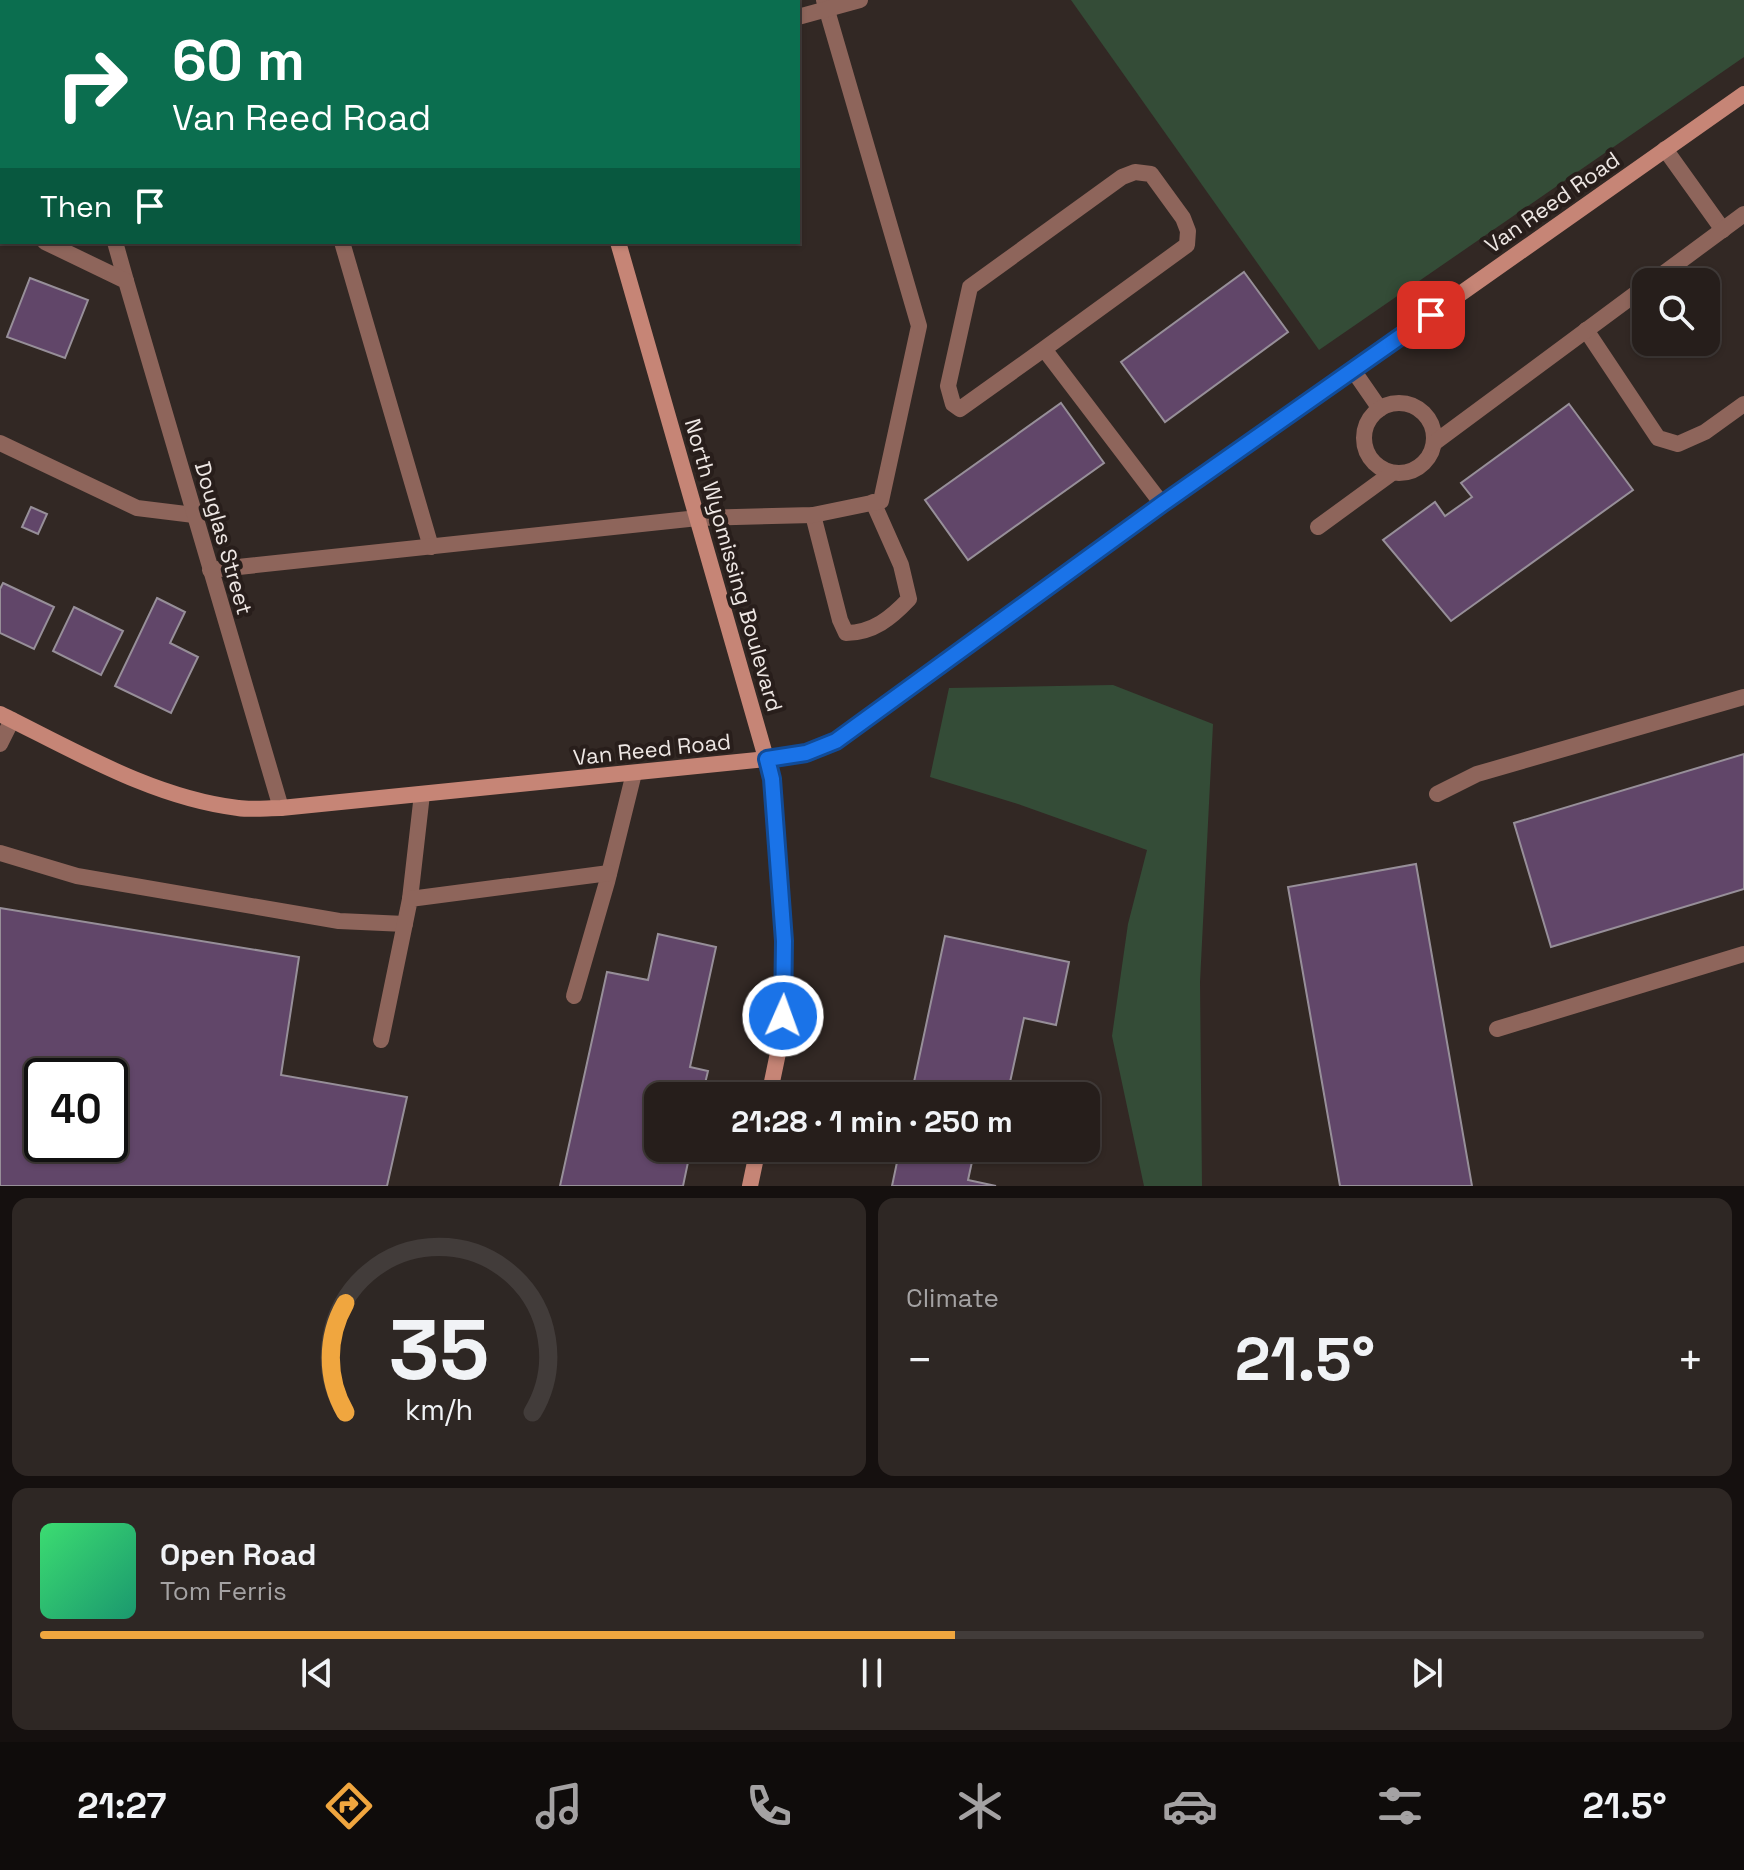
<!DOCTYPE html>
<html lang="en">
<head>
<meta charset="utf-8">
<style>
  :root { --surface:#261e1b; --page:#2e2724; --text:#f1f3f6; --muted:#a4a2a3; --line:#423c3a; --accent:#f0a63f }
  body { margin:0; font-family:"Space Grotesk",sans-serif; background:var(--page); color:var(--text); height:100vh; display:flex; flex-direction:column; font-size:30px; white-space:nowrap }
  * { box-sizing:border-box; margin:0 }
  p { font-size:26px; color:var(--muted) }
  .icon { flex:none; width:44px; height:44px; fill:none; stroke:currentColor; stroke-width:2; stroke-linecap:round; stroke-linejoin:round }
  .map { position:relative; height:1186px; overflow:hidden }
  .side { display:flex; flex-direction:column; gap:12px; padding:12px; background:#15100f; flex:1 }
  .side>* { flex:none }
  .hud { position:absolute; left:0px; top:0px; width:800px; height:244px; box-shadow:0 2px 6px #0004,0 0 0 2px var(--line); background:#0b6e4f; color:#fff; overflow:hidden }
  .fabs { position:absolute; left:1632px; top:268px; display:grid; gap:16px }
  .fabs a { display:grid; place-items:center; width:88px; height:88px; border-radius:16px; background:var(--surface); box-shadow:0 2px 6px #0004,0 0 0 2px var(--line); font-size:40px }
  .speed { position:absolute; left:24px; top:1058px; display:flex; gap:16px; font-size:40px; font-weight:700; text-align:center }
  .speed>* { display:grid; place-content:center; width:104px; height:104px; border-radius:50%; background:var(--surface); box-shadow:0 2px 6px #0004,0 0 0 2px var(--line); line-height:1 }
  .speed .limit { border:4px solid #111; border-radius:12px; background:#fff; color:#111 }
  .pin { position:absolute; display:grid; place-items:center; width:68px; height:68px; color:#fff; margin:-34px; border-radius:16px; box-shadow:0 4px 12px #0006 }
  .me { position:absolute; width:88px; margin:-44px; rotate:2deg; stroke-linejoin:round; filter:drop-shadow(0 0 6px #0008) }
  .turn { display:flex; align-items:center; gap:28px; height:168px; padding:0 40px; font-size:36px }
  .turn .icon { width:104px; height:104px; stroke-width:2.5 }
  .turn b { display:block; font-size:56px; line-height:68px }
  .then { display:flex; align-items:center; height:76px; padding:0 40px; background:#0003; gap:16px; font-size:30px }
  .big { font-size:60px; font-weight:700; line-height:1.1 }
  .side .tile { flex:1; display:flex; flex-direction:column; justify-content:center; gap:12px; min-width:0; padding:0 28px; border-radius:16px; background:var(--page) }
  .side .dial { align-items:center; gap:0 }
  .dial svg { height:208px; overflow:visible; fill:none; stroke:var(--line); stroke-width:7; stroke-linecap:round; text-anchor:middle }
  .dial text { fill:var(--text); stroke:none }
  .song { display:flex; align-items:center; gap:24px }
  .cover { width:96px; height:96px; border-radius:12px; background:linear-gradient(135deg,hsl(140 70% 55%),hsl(160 70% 35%)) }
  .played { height:8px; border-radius:4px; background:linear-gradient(90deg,var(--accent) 55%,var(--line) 55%) }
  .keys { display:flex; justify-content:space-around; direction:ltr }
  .heat { display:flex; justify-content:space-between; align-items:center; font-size:44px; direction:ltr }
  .side .tiles { flex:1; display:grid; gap:12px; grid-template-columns:1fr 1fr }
  .tile:last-child { grid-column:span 2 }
  .trip { position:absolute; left:644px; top:1082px; width:456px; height:80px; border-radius:16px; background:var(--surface); box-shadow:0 2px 6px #0004,0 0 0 2px var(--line); font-weight:700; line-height:80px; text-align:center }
  .dock { display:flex; height:128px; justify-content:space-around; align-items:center; background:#0f0c0b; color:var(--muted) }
  .dock .icon { width:56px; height:56px }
  .dock .selected { color:var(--accent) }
  .dock b { font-size:36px; color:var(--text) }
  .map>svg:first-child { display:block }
  .green { fill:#344c37 }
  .building { fill:#614669; stroke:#978f99; stroke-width:2; fill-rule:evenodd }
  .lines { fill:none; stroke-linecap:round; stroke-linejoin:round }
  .lane { stroke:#8e655b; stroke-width:16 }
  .street { stroke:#8e655b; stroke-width:16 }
  .secondary { stroke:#c68576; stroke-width:16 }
  .route-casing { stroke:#114b97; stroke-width:20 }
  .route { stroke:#1a73e8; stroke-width:14 }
  .labels { text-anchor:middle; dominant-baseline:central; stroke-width:8; stroke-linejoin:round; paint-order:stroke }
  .street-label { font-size:22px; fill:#eee7e4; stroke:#281e1b }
</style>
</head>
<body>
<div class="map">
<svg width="1744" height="1186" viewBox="0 0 1744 1186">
  <rect width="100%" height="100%" fill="#322824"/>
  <g class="green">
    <polygon points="1071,0 1744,0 1744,57 1319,350"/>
    <polygon points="1113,685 1213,724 1200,982 1202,1186 1144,1186 1112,1036 1128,924 1147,850 1018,804 930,777 949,688"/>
  </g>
  <g class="building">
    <polygon points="1,112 2,112 2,178 0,177"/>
    <polygon points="1244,272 1288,332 1165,422 1121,362"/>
    <polygon points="30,278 88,300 65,358 7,337"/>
    <polygon points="1061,403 1104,463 968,560 925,500"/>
    <polygon points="1569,404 1633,490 1451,621 1383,540 1435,502 1445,516 1472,497 1461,483"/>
    <polygon points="31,507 47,514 38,534 22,527"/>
    <polygon points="3,583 54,607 34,649 0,633 0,589"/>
    <polygon points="157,598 185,612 170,643 198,657 171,713 115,686"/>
    <polygon points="74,607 123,631 101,675 53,651"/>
    <polygon points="1744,754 1744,889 1551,947 1514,823"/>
    <polygon points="1416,864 1472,1186 1340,1186 1288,887"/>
    <path d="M0,908l299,49 -18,118 126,22 -20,89h-387zM42,1076h68v68h-68z"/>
    <polygon points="658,934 716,947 690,1067 708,1071 702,1096 658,1096 658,1148 691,1148 683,1186 560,1186 607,972 648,980"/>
    <polygon points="945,936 1069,962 1056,1025 1024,1018 1007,1096 911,1096"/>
    <polygon points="900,1148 975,1148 968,1180 996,1186 892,1186"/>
  </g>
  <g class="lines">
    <g class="lane">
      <polyline points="271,0 271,2"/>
      <polyline points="0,3 2,4"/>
      <polyline points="1665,149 1723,230"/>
      <polyline points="115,242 126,281"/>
      <polyline points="342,242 431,547"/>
      <polyline points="1652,282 1744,214"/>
      <polyline points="1586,330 1658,438 1678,444 1705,432 1744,404"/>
      <polyline points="1044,349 960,409 953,404 948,386 970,287 1122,177 1135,172 1151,174 1183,218 1188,231 1187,245 1044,349 1162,504"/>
      <polyline points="1353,370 1380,409"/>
      <circle cx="1399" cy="438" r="35"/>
      <polyline points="0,443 137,508 194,515"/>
      <polyline points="1434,443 1646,286"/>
      <path d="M813,515l27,105 6,13c27,0 45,-15 63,-34l-8,-34 -28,-63"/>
      <polyline points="1318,527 1392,473"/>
      <polyline points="210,570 698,518 813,515 881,501 919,326 824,0"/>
      <polyline points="0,744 12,720"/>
      <polyline points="1437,794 1477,774 1744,697"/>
      <polyline points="0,853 77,876 339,921 405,924"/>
      <polyline points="410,899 422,794"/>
      <polyline points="574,996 607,882 634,773"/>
      <polyline points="1497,1029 1744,954"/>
      <polyline points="381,1040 410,899 609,873"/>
    </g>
    <g class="street">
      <polyline points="50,0 51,2"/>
      <polyline points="798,17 860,0"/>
      <polyline points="0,221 2,222"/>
      <polyline points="45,242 126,281 281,808"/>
    </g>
    <g class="secondary">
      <polyline points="548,0 549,2"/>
      <polyline points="618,242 772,779 784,941 784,981 783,1016 778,1053 769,1096"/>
      <path d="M0,714c75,37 154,84 238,94 14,2 29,0 43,0l486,-49 39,-6 30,-12 326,-237 582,-410"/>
      <polyline points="750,1186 758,1148"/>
    </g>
  </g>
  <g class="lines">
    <g class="route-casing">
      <polyline id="route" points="783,1016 784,941 772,779 767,759 806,753 836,741 1162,504 1431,315"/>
    </g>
    <use href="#route" class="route"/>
  </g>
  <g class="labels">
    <g class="street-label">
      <text transform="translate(1552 202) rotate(-35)">Van Reed Road</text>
      <text transform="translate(224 538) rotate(74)">Douglas Street</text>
      <text transform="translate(734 565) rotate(74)">North Wyomissing Boulevard</text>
      <text transform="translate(652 749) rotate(-6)">Van Reed Road</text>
    </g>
  </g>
</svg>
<div class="fabs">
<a><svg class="icon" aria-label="search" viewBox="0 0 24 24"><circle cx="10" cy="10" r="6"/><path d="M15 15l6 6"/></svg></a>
</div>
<div class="speed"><div class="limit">40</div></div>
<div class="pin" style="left:1431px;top:315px;background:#d93025"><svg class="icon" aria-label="arrive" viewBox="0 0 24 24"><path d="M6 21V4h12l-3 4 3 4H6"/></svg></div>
<svg class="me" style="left:783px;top:1016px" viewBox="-20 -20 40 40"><circle r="17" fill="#1a73e8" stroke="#fff" stroke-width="3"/><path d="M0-11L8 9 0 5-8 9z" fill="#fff"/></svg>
<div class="trip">21:28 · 1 min · 250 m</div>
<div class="hud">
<div class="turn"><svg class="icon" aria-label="right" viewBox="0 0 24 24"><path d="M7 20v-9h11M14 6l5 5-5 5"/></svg><div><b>60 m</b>Van Reed Road</div></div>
<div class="then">Then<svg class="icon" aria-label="arrive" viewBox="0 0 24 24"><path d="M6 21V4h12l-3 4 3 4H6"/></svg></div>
</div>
</div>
<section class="side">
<div class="tiles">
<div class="tile dial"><svg viewBox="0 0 100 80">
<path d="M14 69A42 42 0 1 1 86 69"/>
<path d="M14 69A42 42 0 0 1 14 27" stroke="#f0a63f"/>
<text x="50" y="56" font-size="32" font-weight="700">35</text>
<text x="50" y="72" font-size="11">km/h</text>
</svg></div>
<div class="tile"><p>Climate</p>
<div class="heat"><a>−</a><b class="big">21.5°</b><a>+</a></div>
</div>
<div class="tile">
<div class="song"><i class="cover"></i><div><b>Open Road</b><p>Tom Ferris</p></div></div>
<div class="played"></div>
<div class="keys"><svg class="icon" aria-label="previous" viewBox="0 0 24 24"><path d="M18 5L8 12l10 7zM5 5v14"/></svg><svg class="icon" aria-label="pause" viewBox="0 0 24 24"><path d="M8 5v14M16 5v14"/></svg><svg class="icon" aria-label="next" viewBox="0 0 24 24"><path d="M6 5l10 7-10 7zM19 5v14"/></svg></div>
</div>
</div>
</section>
<nav class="dock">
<b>21:27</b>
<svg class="icon selected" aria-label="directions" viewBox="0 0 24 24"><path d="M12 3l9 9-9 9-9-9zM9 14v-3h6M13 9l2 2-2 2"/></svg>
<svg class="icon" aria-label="music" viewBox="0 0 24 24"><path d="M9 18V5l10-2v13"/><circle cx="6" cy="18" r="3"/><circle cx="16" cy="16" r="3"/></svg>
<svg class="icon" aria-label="phone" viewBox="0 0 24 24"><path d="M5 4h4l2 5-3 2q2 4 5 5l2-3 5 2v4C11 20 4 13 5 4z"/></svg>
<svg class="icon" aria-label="climate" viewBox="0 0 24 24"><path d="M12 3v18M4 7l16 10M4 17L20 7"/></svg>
<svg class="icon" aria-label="car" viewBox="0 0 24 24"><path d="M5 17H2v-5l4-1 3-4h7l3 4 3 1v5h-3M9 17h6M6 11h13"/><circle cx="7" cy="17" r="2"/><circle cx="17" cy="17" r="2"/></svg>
<svg class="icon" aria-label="filters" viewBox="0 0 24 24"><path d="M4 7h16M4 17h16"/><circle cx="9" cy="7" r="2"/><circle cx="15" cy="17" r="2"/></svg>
<b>21.5°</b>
</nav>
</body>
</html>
